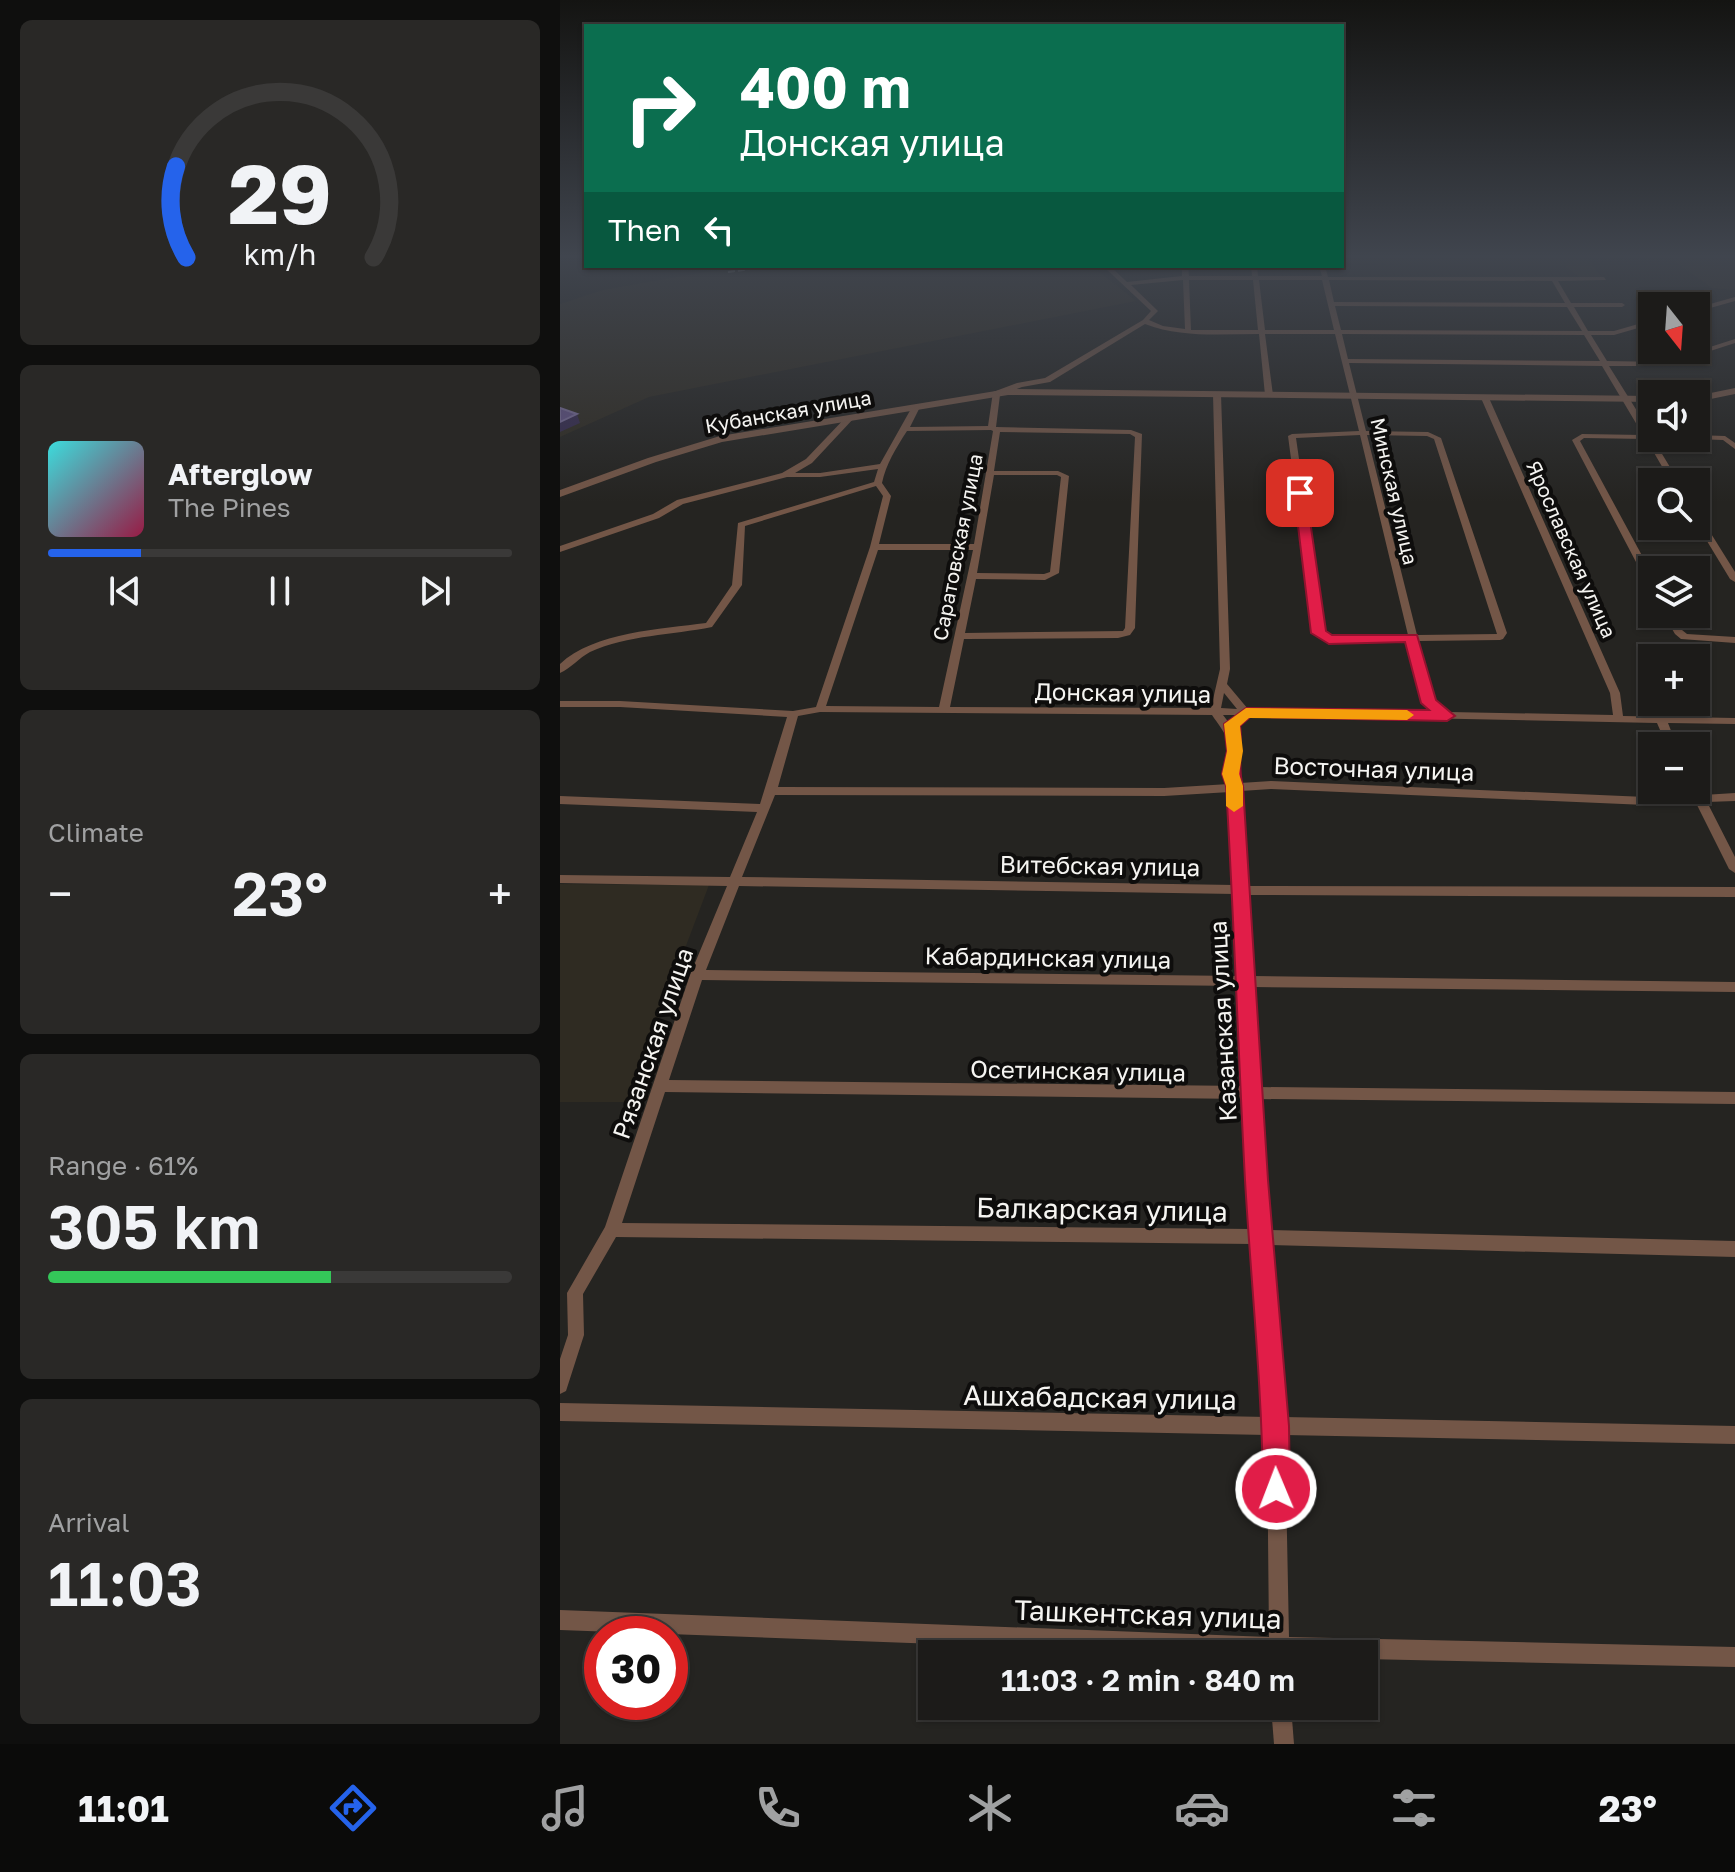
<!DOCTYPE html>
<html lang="en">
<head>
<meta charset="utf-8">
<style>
  :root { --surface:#1c1b19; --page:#292826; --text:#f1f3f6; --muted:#a0a1a2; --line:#3a3938; --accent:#2563eb }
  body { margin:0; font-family:"Golos Text",sans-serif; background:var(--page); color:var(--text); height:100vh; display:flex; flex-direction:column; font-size:30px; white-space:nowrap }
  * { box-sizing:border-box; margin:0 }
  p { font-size:26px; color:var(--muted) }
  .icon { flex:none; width:44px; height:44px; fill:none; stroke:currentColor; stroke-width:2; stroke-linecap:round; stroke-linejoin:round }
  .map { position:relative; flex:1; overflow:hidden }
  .drawer { display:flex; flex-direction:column; gap:20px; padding:20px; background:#0f0f0e; width:560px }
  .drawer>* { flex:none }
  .banner { position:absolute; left:24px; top:24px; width:760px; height:244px; border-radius:0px; box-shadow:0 2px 6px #0004,0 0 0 2px var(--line); background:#0b6e4f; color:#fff; overflow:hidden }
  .needle { width:52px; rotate:163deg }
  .tools { position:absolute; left:1078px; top:292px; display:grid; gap:16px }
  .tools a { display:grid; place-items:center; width:72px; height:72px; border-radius:0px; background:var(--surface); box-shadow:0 2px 6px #0004,0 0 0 2px var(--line); font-size:40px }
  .speed { position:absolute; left:24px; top:1616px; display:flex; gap:16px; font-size:40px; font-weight:700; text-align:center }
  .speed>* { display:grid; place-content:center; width:104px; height:104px; border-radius:50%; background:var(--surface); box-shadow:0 2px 6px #0004,0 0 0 2px var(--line); line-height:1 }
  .speed .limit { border:12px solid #d22; background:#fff; color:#111 }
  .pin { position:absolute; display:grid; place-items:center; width:68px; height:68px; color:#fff; margin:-34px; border-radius:16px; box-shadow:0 4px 12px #0006 }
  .me { position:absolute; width:88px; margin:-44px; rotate:359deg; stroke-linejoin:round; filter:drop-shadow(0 0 6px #0008) }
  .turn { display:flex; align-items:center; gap:28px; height:168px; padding:0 24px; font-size:36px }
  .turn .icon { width:104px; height:104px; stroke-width:2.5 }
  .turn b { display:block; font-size:56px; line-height:68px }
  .then { display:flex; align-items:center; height:76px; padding:0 24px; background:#0003; gap:16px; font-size:30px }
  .big { font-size:60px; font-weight:600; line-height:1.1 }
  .drawer .card { flex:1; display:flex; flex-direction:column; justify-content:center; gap:12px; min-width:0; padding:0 28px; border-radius:12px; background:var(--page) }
  .drawer .dial { align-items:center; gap:0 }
  .dial svg { height:208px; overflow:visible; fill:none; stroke:var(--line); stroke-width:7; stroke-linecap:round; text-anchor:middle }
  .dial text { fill:var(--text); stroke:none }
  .song { display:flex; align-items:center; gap:24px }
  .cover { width:96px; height:96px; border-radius:12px; background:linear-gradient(135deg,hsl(180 70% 55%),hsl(340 70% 35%)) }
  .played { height:8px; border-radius:4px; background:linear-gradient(90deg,var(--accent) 20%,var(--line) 20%) }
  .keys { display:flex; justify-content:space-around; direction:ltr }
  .heat { display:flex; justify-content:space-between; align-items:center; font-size:44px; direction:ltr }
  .charge { height:12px; border-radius:6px; background:linear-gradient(90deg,#34c759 61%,var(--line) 0) }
  .trip { position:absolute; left:358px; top:1640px; width:460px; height:80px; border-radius:0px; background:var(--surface); box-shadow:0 2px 6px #0004,0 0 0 2px var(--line); font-weight:600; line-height:80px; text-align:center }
  .dock { display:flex; height:128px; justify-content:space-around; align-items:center; background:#0b0b0a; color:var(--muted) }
  .dock .icon { width:56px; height:56px }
  .dock .selected { color:var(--accent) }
  .dock b { font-size:36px; color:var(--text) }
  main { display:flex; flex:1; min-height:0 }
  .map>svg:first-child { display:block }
  .built { fill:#2f2b22 }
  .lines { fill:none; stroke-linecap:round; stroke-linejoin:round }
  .minor { fill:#735647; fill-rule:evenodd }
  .tertiary { fill:#735647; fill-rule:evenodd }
  .rail { stroke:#b1b0ad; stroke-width:2; stroke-dasharray:7 3; stroke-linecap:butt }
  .shaded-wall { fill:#362b4f }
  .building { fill:#605183; stroke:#776b95; stroke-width:2 }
  .route { fill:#e11d48; stroke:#92132f; stroke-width:2 }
  .slow { fill:#f59e0b }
  .labels { text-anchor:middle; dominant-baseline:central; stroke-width:8; stroke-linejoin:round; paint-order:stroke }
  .far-street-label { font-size:20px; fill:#f5f4f1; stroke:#0e0d0c }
  .street-label { font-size:24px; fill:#f5f4f1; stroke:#0e0d0c }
  .near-street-label { font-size:28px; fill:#f5f4f1; stroke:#0e0d0c }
</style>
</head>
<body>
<main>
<section class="drawer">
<div class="card dial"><svg viewBox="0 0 100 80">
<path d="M14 69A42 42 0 1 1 86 69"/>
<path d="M14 69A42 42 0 0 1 10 34" stroke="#2563eb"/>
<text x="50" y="56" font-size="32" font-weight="700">29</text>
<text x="50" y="72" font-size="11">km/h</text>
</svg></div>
<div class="card">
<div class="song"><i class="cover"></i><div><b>Afterglow</b><p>The Pines</p></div></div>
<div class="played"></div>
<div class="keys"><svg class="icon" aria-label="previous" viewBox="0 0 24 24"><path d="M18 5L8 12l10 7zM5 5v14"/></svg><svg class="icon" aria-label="pause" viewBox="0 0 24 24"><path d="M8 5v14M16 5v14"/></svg><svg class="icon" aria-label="next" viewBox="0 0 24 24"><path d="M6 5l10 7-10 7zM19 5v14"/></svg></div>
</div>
<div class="card"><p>Climate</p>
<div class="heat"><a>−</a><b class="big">23°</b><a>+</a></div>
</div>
<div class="card"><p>Range · 61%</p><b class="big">305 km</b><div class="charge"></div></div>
<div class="card"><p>Arrival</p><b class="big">11:03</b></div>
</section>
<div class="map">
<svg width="1175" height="1744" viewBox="0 0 1175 1744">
  <rect width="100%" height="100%" fill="#252421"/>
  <g class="built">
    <polygon points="782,258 1026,258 1043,278 1021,279 1004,265 782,264"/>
    <polygon points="1110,258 1175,258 1175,290 1152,288"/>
    <polygon points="179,266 532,266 576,301 89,397 0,437 0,304 43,290"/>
    <polygon points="0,884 149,885 67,1102 0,1102"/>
  </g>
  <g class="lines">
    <g class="minor">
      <path d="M543,266h7l17,16 55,-6v-10h6l1,10h63l-1,-10h6l1,10h64l-3,-10h6l3,11h276l2,3 -48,1 13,22h51l3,2 -3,2h-48l14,24h26l38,-11v4l-38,11h-23l16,26 56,1 72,-23v4l-71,23h-55l43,69v3h3l-2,1 26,43h-8l-25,-43 -62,-1 -4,3 72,133v12l-5,-3 -75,-143 10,-6 61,1 -41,-69 -253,-3 17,68 62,1 13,6 66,195 -4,6 -3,1 -81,1 15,61 15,10 164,3 -3,-22 -129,-295 4,-2 4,2 131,295 3,23 112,2v6l-67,-1 9,23h-10l-10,-23 -393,-8h-14l-10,4 -4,-1 -1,-3h-12c6,8 14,18 15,29 2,15 -3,22 2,39l31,-2 375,16 46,-2 1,-5h8l2,5 32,-2v8l-28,1 28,55v16l-6,-4 -33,-66 -50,2 -375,-16 -30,2 6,95 488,1v10l-488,-2 5,81 483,6v10l-482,-5 6,100 476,5v12l-476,-5 8,131 468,11v16l-467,-12 16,172 451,9v18l-450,-9 4,202 446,10v20l-371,-8v-5h-161l-643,-24v-20l709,27 -2,-202 -707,-14v-18l707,14 -14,-173 -637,-7 -33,57 1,41 -18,56 -6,3v-35l8,-24 -1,-42 38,-66 85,-252 37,-89 -167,-3v-8l170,2 27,-65 -197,-8v-8l200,8 27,-87 -167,-10h-60v-6h60l173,10 23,-4 54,-160 13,-51 -7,-10 -131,40 -3,59 -30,42c-40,8 -84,8 -122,25 -11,6 -19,16 -30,21v-9c34,-32 101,-35 146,-41l26,-38 6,-62 136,-41 4,-13 -58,8h-33l-104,27 -24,14 -99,34v-6l93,-32 24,-14 105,-27 24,-14 41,-43 7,2 -42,45 -17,10h25l60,-9 32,-57 4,-2 4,2 -10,20 78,-1 5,-34 24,-9 28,-5 98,-58 8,-9zM623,280l2,49 -22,-3 -14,-6 9,-9 -27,-26zM629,280h64l5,50h-67zM699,280h63l12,50h-69zM769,280l223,1 13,22 -231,-1zM775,306l232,1 15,24 -241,-1zM585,324c36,14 76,10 114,10l6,61 4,2 4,-2 -8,-61h70l24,97 -67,3 -4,2 26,197 15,9 80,-1 15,62 10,9 -186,-3 -21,-25 3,-15 -9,-275 -4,-2 -4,2 7,275 -9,39 -261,-1 14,-68 154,-1 12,-3 5,-7 7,-194 -11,-4 -135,-3 4,-32 22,-8 28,-5zM782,334l242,1 16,26 -252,-2zM431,430l2,1 -19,113h-95l12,-48 -9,-13c4,-19 14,-35 25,-52zM440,432l130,2 5,3 -10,191 -2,3 -158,2 11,-54 69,1 14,-7 10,-97 -11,-5h-64zM800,435l48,200 -77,1 -7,-4 -28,-194zM807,435l60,1 7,3 63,195 -80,1zM434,475h63l4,2 -11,95 -6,2 -67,-1zM318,550h95l-34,157 -113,-1zM664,693l13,16 -16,-1zM260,712l392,3c6,9 14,18 16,29 1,15 -4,22 1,40l-65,4 -386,-1 20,-71zM670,792l4,93 -492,-8 33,-82 389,1zM179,886l496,8 4,82 -533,-6zM142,980l538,6 5,100 -576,-6zM105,1092l580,7 7,130 -630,-6z"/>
      <polygon points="1175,297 1175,301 1136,312 1136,308"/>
      <polygon points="1136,435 1165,436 1175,443 1175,449 1163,440 1133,439 1136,438"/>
      <polygon points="1136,513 1140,516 1175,572 1175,582 1170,579 1136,523"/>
      <polygon points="1103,614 1113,614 1122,630 1127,634 1175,637 1175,643 1121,639 1115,634"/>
      <polygon points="711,1706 731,1706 734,1744 714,1744"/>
    </g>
    <g class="tertiary">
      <polygon points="1175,388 1175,394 1136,402 1136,396"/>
      <polygon points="448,389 1092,396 1092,402 448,395 162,442 96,462 0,497 0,490 88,458 160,436"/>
    </g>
    <polyline class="rail" points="168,272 213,266"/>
  </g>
  <polygon class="shaded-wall" points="17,414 20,423 0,432 0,422"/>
  <polygon class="building" points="0,408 17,414 0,422"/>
  <linearGradient id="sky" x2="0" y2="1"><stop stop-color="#141412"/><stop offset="0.51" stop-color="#40454e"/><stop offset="1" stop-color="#40454e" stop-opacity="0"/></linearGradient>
  <rect width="1175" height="502" fill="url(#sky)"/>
  <path class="route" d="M740,489l6,4 20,138 6,4h85l19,65 19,16 -8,5 -183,-4h-14l-10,9c3,20 -3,43 3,60l25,394 21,246 1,63 -4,10 -10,4 -9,-4 -4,-10c-1,-103 -12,-206 -18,-309 -7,-131 -11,-263 -19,-394l-4,-12 5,-23 -3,-27 22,-16 183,2 -8,-7 -16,-61 -76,2 -18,-11 -17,-140z"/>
  <polygon class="slow" points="686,708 847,710 854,715 847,720 689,718 680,726 683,751 679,774 683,786 683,806 674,812 666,806 666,786 662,774 667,751 664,724"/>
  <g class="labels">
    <g class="far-street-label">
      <text transform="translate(228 411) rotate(-10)">Кубанская улица</text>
      <text transform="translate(835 491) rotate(77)">Минская улица</text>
      <text transform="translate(397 547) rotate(-79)">Саратовская улица</text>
      <text transform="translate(1012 549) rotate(66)">Ярославская улица</text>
    </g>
    <g class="street-label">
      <text transform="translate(563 692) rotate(1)">Донская улица</text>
      <text transform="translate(814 768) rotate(2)">Восточная улица</text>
      <text transform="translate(540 865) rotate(1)">Витебская улица</text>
      <text transform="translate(488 957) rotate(1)">Кабардинская улица</text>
      <text transform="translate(662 1021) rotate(-93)">Казанская улица</text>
      <text transform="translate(92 1043) rotate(-71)">Рязанская улица</text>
      <text transform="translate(518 1070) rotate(1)">Осетинская улица</text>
    </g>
    <g class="near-street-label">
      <text transform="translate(542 1209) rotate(1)">Балкарская улица</text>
      <text transform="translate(540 1397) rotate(1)">Ашхабадская улица</text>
      <text transform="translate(588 1614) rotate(2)">Ташкентская улица</text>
    </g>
  </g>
</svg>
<div class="tools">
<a><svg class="needle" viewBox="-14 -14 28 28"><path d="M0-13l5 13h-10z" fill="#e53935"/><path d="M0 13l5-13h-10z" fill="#a0a1a2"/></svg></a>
<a><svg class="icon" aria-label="sound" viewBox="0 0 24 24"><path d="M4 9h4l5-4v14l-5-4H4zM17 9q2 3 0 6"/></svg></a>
<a><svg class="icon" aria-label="search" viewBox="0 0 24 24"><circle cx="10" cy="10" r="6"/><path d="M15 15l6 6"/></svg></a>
<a><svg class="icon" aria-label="layers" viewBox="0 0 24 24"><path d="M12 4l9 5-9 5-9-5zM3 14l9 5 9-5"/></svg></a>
<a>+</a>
<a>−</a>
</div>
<div class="speed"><div class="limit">30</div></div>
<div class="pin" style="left:740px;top:493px;background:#d93025"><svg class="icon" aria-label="arrive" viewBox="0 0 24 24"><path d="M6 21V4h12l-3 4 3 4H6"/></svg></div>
<svg class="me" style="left:716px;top:1489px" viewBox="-20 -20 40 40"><circle r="17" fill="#e11d48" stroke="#fff" stroke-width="3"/><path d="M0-11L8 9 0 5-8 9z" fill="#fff"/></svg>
<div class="trip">11:03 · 2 min · 840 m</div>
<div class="banner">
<div class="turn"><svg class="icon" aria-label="right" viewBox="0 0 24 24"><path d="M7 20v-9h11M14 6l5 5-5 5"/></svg><div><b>400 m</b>Донская улица</div></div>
<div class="then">Then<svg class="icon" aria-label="left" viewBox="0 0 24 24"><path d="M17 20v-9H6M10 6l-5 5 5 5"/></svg></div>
</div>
</div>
</main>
<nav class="dock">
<b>11:01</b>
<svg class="icon selected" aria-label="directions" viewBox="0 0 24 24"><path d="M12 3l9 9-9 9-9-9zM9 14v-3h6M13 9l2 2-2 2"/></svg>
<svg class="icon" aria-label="music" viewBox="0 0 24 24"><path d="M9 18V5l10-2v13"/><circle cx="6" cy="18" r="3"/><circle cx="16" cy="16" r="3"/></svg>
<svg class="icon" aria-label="phone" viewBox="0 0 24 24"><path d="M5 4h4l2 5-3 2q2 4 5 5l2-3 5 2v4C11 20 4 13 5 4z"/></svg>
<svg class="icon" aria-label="climate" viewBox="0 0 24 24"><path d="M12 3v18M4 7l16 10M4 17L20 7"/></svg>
<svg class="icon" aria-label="car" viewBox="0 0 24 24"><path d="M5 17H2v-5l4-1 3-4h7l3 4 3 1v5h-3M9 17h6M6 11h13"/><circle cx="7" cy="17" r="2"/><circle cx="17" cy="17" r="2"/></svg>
<svg class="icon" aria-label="filters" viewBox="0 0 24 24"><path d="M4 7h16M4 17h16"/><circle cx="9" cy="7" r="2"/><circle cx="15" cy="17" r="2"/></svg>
<b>23°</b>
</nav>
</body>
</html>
